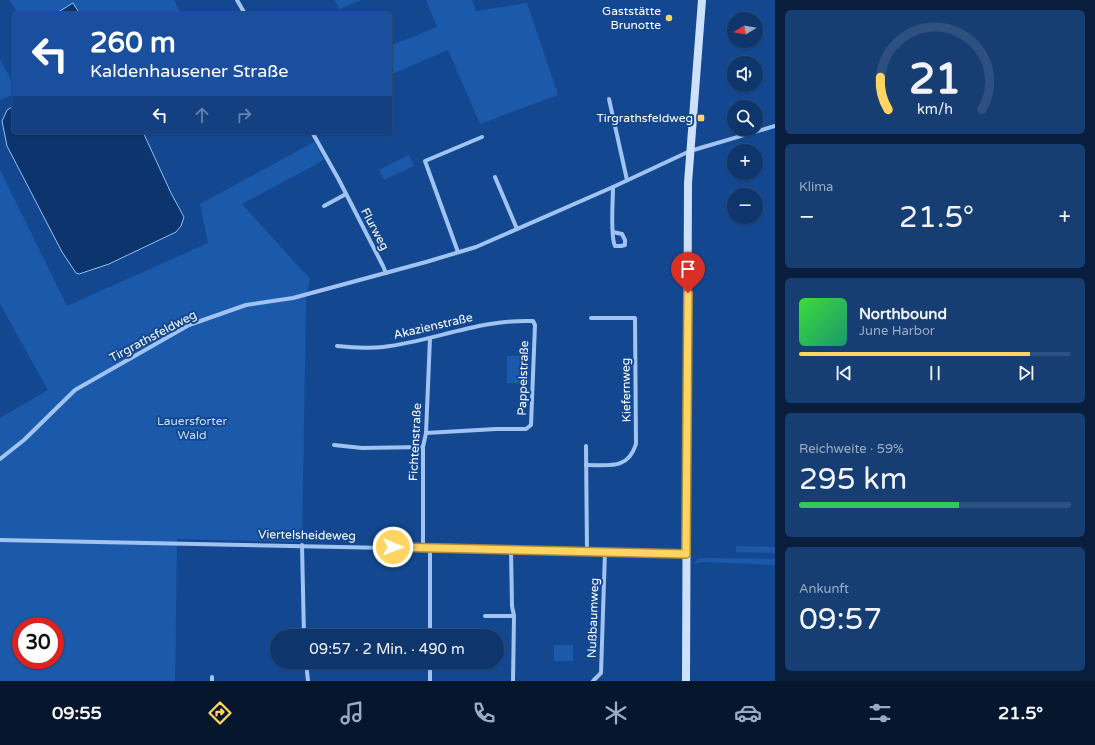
<!DOCTYPE html>
<html lang="de">
<head>
<meta charset="utf-8">
<style>
  :root { --surface:#0e366d; --page:#173e72; --text:#f1f3f6; --muted:#9babc2; --line:#2e5080; --accent:#ffd460 }
  body { margin:0; font-family:"Varela Round",sans-serif; background:var(--page); color:var(--text); height:100vh; display:flex; flex-direction:column; font-size:15px; white-space:nowrap }
  * { box-sizing:border-box; margin:0 }
  p { font-size:13px; color:var(--muted) }
  .icon { flex:none; width:22px; height:22px; fill:none; stroke:currentColor; stroke-width:2; stroke-linecap:round; stroke-linejoin:round }
  .map { position:relative; flex:1; overflow:hidden }
  .details { display:flex; flex-direction:column; gap:10px; padding:10px; background:#081e3c; width:320px }
  .details>* { flex:none }
  .banner { position:absolute; left:12px; top:12px; width:380px; height:122px; border-radius:4px; box-shadow:0 1px 3px #0004,0 0 0 1px var(--line); background:#1a4fa0; color:#fff; overflow:hidden }
  .needle { width:26px; rotate:259deg }
  .tools { position:absolute; left:727px; top:12px; display:grid; gap:8px }
  .tools a { display:grid; place-items:center; width:36px; height:36px; border-radius:50%; background:var(--surface); box-shadow:0 1px 3px #0004,0 0 0 1px var(--line); font-size:20px }
  .speed { position:absolute; left:12px; top:617px; display:flex; gap:8px; font-size:20px; font-weight:700; text-align:center }
  .speed>* { display:grid; place-content:center; width:52px; height:52px; border-radius:50%; background:var(--surface); box-shadow:0 1px 3px #0004,0 0 0 1px var(--line); line-height:1 }
  .speed .limit { border:6px solid #d22; background:#fff; color:#111 }
  .pin { position:absolute; display:grid; place-items:center; width:34px; height:34px; color:#fff; margin:-41px -17px; border-radius:50% 50% 50% 0; rotate:-45deg; box-shadow:0 0 4px #0007 }
  .pin .icon { rotate:45deg }
  .me { position:absolute; width:44px; margin:-22px; rotate:91deg; stroke-linejoin:round; filter:drop-shadow(0 0 3px #0008) }
  .turn { display:flex; align-items:center; gap:14px; height:84px; padding:0 12px; font-size:18px }
  .turn .icon { width:52px; height:52px; stroke-width:2.5 }
  .turn b { display:block; font-size:28px; line-height:34px }
  .lanes { display:flex; align-items:center; height:38px; padding:0 12px; background:#0003; justify-content:center; gap:20px; direction:ltr }
  .lanes .off { opacity:.35 }
  .big { font-size:30px; font-weight:600; line-height:1.1 }
  .details .tile { flex:1; display:flex; flex-direction:column; justify-content:center; gap:6px; min-width:0; padding:0 14px; border-radius:6px; background:var(--page) }
  .details .dial { align-items:center; gap:0 }
  .dial svg { height:104px; overflow:visible; fill:none; stroke:var(--line); stroke-width:7; stroke-linecap:round; text-anchor:middle }
  .dial text { fill:var(--text); stroke:none }
  .song { display:flex; align-items:center; gap:12px }
  .cover { width:48px; height:48px; border-radius:6px; background:linear-gradient(135deg,hsl(120 70% 55%),hsl(160 70% 35%)) }
  .played { height:4px; border-radius:2px; background:linear-gradient(90deg,var(--accent) 85%,var(--line) 85%) }
  .keys { display:flex; justify-content:space-around; direction:ltr }
  .heat { display:flex; justify-content:space-between; align-items:center; font-size:22px; direction:ltr }
  .charge { height:6px; border-radius:3px; background:linear-gradient(90deg,#34c759 59%,var(--line) 0) }
  .trip { position:absolute; left:270px; top:629px; width:234px; height:40px; border-radius:20px; background:var(--surface); box-shadow:0 1px 3px #0004,0 0 0 1px var(--line); font-weight:600; line-height:40px; text-align:center }
  .dock { display:flex; height:64px; justify-content:space-around; align-items:center; background:#06162c; color:var(--muted) }
  .dock .icon { width:28px; height:28px }
  .dock .current { color:var(--accent) }
  .dock b { font-size:18px; color:var(--text) }
  main { display:flex; flex:1; min-height:0 }
  .map>svg:first-child { display:block }
  .green { fill:#1b5aab; fill-rule:evenodd }
  .water { fill:#0c346d; stroke:#91bef5 }
  .lines { fill:none; stroke-linecap:round; stroke-linejoin:round }
  .minor { stroke:#a0c3f1; stroke-width:4 }
  .secondary { stroke:#cee1fc; stroke-width:8 }
  .route-casing { stroke:#a68a3e; stroke-width:10 }
  .route { stroke:#ffd460; stroke-width:7 }
  .poi-dot { fill:#ffd460; stroke:#134891; stroke-width:1.5 }
  .labels { text-anchor:middle; dominant-baseline:central; stroke-width:4; stroke-linejoin:round; paint-order:stroke }
  .poi-label { font-size:12px; fill:#fff; stroke:#134891; text-anchor:end }
  .street-label { font-size:12px; fill:#fff; stroke:#134891 }
  .park-label { font-size:12px; fill:#c7defc; stroke:#134891 }
</style>
</head>
<body>
<main>
<div class="map">
<svg width="775" height="681" viewBox="0 0 775 681">
  <rect width="100%" height="100%" fill="#134891"/>
  <g class="green">
    <polygon points="9,0 174,0 181,14 79,14 73,3 55,14 19,14"/>
    <polygon points="335,0 362,0 339,9"/>
    <polygon points="426,0 472,0 476,11 527,3 558,95 480,124 448,50 390,75 390,46 437,27"/>
    <polygon points="0,59 14,86 14,94 0,100"/>
    <path d="M314,142l10,18 -82,44 68,75 -4,19 -4,244 -125,-3 -2,142h-175v-263l48,-28 -48,-86v-134l67,136 141,-63 -8,-39zM21,626h34v34h-34z"/>
    <polygon points="409,155 414,166 384,180 379,170"/>
    <polygon points="507,356 529,356 528,384 507,383"/>
    <polygon points="736,546 775,547 775,553 736,552"/>
    <polygon points="703,558 775,559 775,565 702,562 694,564 698,559"/>
    <rect x="554" y="645" width="19" height="16"/>
  </g>
  <g class="water">
    <polygon points="73,3 80,14 55,14"/>
    <polygon points="14,106 14,132 143,132 171,193 184,217 181,226 176,232 109,264 79,274 76,273 62,252 7,146 2,121 7,110"/>
  </g>
  <g class="lines">
    <g class="minor">
      <polyline points="237,0 245,14"/>
      <polyline points="609,99 627,180"/>
      <polyline points="312,132 339,180 383,266 386,273"/>
      <polyline points="495,177 517,229"/>
      <polyline points="324,206 346,194"/>
      <path d="M613,232l9,2 3,6v5l-4,1h-6c-5,-10 -2,-45 -2,-59"/>
      <polyline points="458,252 425,161 482,137"/>
      <path d="M337,346c15,1 30,3 46,1 51,-6 97,-28 150,-26l2,4 -4,100 -5,4h-30l-70,4"/>
      <polyline points="334,445 362,448 423,447"/>
      <polyline points="586,446 587,551"/>
      <polyline points="0,459 24,440 75,390 189,325 246,305 293,298 426,262 476,247 613,187 690,151 775,126"/>
      <path d="M586,465c23,0 42,5 50,-21l-1,-126h-44"/>
      <polyline points="0,540 686,554"/>
      <polyline points="302,545 304,636"/>
      <polyline points="423,547 423,447 426,433 430,338"/>
      <polyline points="430,547 430,636"/>
      <polyline points="511,550 512,606 514,616 513,681"/>
      <polyline points="485,616 514,616"/>
      <polyline points="306,662 308,681"/>
      <polyline points="430,662 430,681"/>
      <polyline points="212,677 212,681"/>
      <polyline points="593,681 601,673 605,552"/>
    </g>
    <polyline class="secondary" points="686,681 688,183 702,0"/>
  </g>
  <g class="lines">
    <g class="route-casing">
      <polyline id="route" points="393,547 686,554 688,293"/>
    </g>
    <use href="#route" class="route"/>
  </g>
  <g class="poi-dot">
    <circle cx="669" cy="18" r="4"/>
    <rect x="697" y="114" width="8" height="8" rx="2"/>
  </g>
  <g class="labels">
    <g class="poi-label">
      <text x="661" y="11">Gaststätte<tspan x="661" dy="14">Brunotte</tspan></text>
      <text x="693" y="118">Tirgrathsfeldweg</text>
    </g>
    <g class="street-label">
      <text transform="translate(375 229) rotate(62)">Flurweg</text>
      <text transform="translate(433 326) rotate(-13)">Akazienstraße</text>
      <text transform="translate(153 336) rotate(-28)">Tirgrathsfeldweg</text>
      <text transform="translate(523 378) rotate(-88)">Pappelstraße</text>
      <text transform="translate(626 390) rotate(-91)">Kiefernweg</text>
      <text transform="translate(415 442) rotate(-87)">Fichtenstraße</text>
      <text transform="translate(307 535) rotate(1)">Viertelsheideweg</text>
      <text transform="translate(593 618) rotate(-88)">Nußbaumweg</text>
    </g>
    <g class="park-label">
      <text x="192" y="421">Lauersforter<tspan x="192" dy="14">Wald</tspan></text>
    </g>
  </g>
</svg>
<div class="tools">
<a><svg class="needle" viewBox="-14 -14 28 28"><path d="M0-13l5 13h-10z" fill="#e53935"/><path d="M0 13l5-13h-10z" fill="#9babc2"/></svg></a>
<a><svg class="icon" aria-label="sound" viewBox="0 0 24 24"><path d="M4 9h4l5-4v14l-5-4H4zM17 9q2 3 0 6"/></svg></a>
<a><svg class="icon" aria-label="search" viewBox="0 0 24 24"><circle cx="10" cy="10" r="6"/><path d="M15 15l6 6"/></svg></a>
<a>+</a>
<a>−</a>
</div>
<div class="speed"><div class="limit">30</div></div>
<div class="pin" style="left:688px;top:293px;background:#d93025"><svg class="icon" aria-label="arrive" viewBox="0 0 24 24"><path d="M6 21V4h12l-3 4 3 4H6"/></svg></div>
<svg class="me" style="left:393px;top:547px" viewBox="-20 -20 40 40"><circle r="17" fill="#ffd460" stroke="#fff" stroke-width="3"/><path d="M0-11L8 9 0 5-8 9z" fill="#fff"/></svg>
<div class="trip">09:57 · 2 Min. · 490 m</div>
<div class="banner">
<div class="turn"><svg class="icon" aria-label="left" viewBox="0 0 24 24"><path d="M17 20v-9H6M10 6l-5 5 5 5"/></svg><div><b>260 m</b>Kaldenhausener Straße</div></div>
<div class="lanes"><svg class="icon" aria-label="left" viewBox="0 0 24 24"><path d="M17 20v-9H6M10 6l-5 5 5 5"/></svg><svg class="icon off" aria-label="ahead" viewBox="0 0 24 24"><path d="M12 20V5M6 11l6-6 6 6"/></svg><svg class="icon off" aria-label="right" viewBox="0 0 24 24"><path d="M7 20v-9h11M14 6l5 5-5 5"/></svg></div>
</div>
</div>
<section class="details">
<div class="tile dial"><svg viewBox="0 0 100 80">
<path d="M14 69A42 42 0 1 1 86 69"/>
<path d="M14 69A42 42 0 0 1 8 44" stroke="#ffd460"/>
<text x="50" y="56" font-size="32" font-weight="700">21</text>
<text x="50" y="72" font-size="11">km/h</text>
</svg></div>
<div class="tile"><p>Klima</p>
<div class="heat"><a>−</a><b class="big">21.5°</b><a>+</a></div>
</div>
<div class="tile">
<div class="song"><i class="cover"></i><div><b>Northbound</b><p>June Harbor</p></div></div>
<div class="played"></div>
<div class="keys"><svg class="icon" aria-label="previous" viewBox="0 0 24 24"><path d="M18 5L8 12l10 7zM5 5v14"/></svg><svg class="icon" aria-label="pause" viewBox="0 0 24 24"><path d="M8 5v14M16 5v14"/></svg><svg class="icon" aria-label="next" viewBox="0 0 24 24"><path d="M6 5l10 7-10 7zM19 5v14"/></svg></div>
</div>
<div class="tile"><p>Reichweite · 59%</p><b class="big">295 km</b><div class="charge"></div></div>
<div class="tile"><p>Ankunft</p><b class="big">09:57</b></div>
</section>
</main>
<nav class="dock">
<b>09:55</b>
<svg class="icon current" aria-label="directions" viewBox="0 0 24 24"><path d="M12 3l9 9-9 9-9-9zM9 14v-3h6M13 9l2 2-2 2"/></svg>
<svg class="icon" aria-label="music" viewBox="0 0 24 24"><path d="M9 18V5l10-2v13"/><circle cx="6" cy="18" r="3"/><circle cx="16" cy="16" r="3"/></svg>
<svg class="icon" aria-label="phone" viewBox="0 0 24 24"><path d="M5 4h4l2 5-3 2q2 4 5 5l2-3 5 2v4C11 20 4 13 5 4z"/></svg>
<svg class="icon" aria-label="climate" viewBox="0 0 24 24"><path d="M12 3v18M4 7l16 10M4 17L20 7"/></svg>
<svg class="icon" aria-label="car" viewBox="0 0 24 24"><path d="M5 17H2v-5l4-1 3-4h7l3 4 3 1v5h-3M9 17h6M6 11h13"/><circle cx="7" cy="17" r="2"/><circle cx="17" cy="17" r="2"/></svg>
<svg class="icon" aria-label="filters" viewBox="0 0 24 24"><path d="M4 7h16M4 17h16"/><circle cx="9" cy="7" r="2"/><circle cx="15" cy="17" r="2"/></svg>
<b>21.5°</b>
</nav>
</body>
</html>
